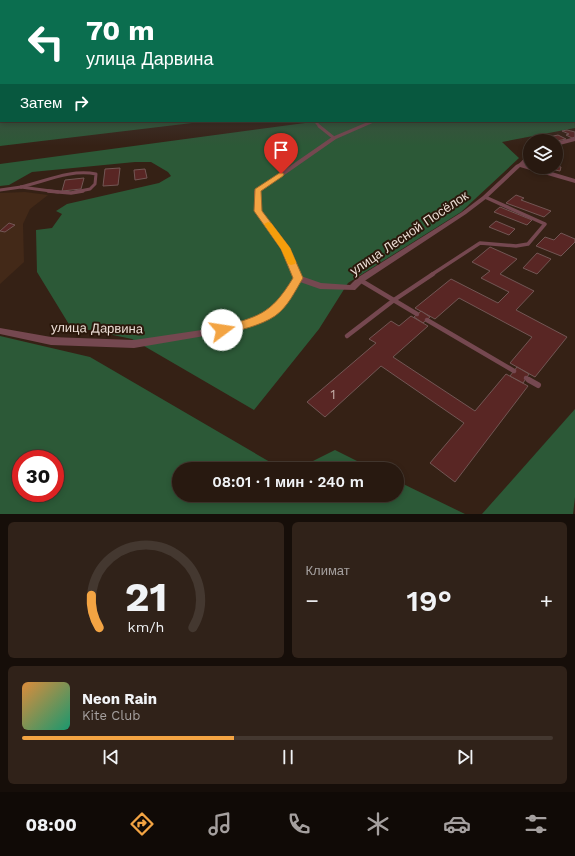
<!DOCTYPE html>
<html lang="ru">
<head>
<meta charset="utf-8">
<style>
  :root { --surface:#281910; --page:#302219; --text:#f1f3f6; --muted:#a5a09f; --line:#443830; --accent:#f3a443 }
  body { margin:0; font-family:"Work Sans",sans-serif; background:var(--page); color:var(--text); height:100vh; display:flex; flex-direction:column; font-size:15px; white-space:nowrap }
  * { box-sizing:border-box; margin:0 }
  p { font-size:13px; color:var(--muted) }
  .icon { flex:none; width:22px; height:22px; fill:none; stroke:currentColor; stroke-width:2; stroke-linecap:round; stroke-linejoin:round }
  .map { position:relative; height:514px; overflow:hidden }
  .side { display:flex; flex-direction:column; gap:8px; padding:8px; background:#160e09; flex:1 }
  .side>* { flex:none }
  .banner { position:absolute; left:0px; top:0px; width:575px; height:122px; box-shadow:0 2px 6px #0003,0 0 0 1px var(--line); background:#0b6e4f; color:#fff; overflow:hidden }
  .fabs { position:absolute; left:523px; top:134px; display:grid; gap:8px }
  .fabs a { display:grid; place-items:center; width:40px; height:40px; border-radius:50%; background:var(--surface); box-shadow:0 2px 6px #0003,0 0 0 1px var(--line); font-size:20px }
  .speed { position:absolute; left:12px; top:450px; display:flex; gap:8px; font-size:20px; font-weight:700; text-align:center }
  .speed>* { display:grid; place-content:center; width:52px; height:52px; border-radius:50%; background:var(--surface); box-shadow:0 2px 6px #0003,0 0 0 1px var(--line); line-height:1 }
  .speed .limit { border:6px solid #d22; background:#fff; color:#111 }
  .pin { position:absolute; display:grid; place-items:center; width:34px; height:34px; color:#fff; margin:-41px -17px; border-radius:50% 50% 50% 0; rotate:-45deg; box-shadow:0 0 4px #0007 }
  .pin .icon { rotate:45deg }
  .me { position:absolute; width:44px; margin:-22px; rotate:76deg; stroke-linejoin:round; filter:drop-shadow(0 0 3px #0008) }
  .turn { display:flex; align-items:center; gap:14px; height:84px; padding:0 20px; font-size:18px }
  .turn .icon { width:52px; height:52px; stroke-width:2.5 }
  .turn b { display:block; font-size:28px; line-height:34px }
  .then { display:flex; align-items:center; height:38px; padding:0 20px; background:#0003; gap:8px; font-size:15px }
  .big { font-size:30px; font-weight:600; line-height:1.1 }
  .side .card { flex:1; display:flex; flex-direction:column; justify-content:center; gap:6px; min-width:0; padding:0 14px; border-radius:6px; background:var(--page) }
  .side .dial { align-items:center; gap:0 }
  .dial svg { height:104px; overflow:visible; fill:none; stroke:var(--line); stroke-width:7; stroke-linecap:round; text-anchor:middle }
  .dial text { fill:var(--text); stroke:none }
  .song { display:flex; align-items:center; gap:12px }
  .cover { width:48px; height:48px; border-radius:6px; background:linear-gradient(135deg,hsl(30 70% 55%),hsl(160 70% 35%)) }
  .played { height:4px; border-radius:2px; background:linear-gradient(90deg,var(--accent) 40%,var(--line) 40%) }
  .keys { display:flex; justify-content:space-around; direction:ltr }
  .heat { display:flex; justify-content:space-between; align-items:center; font-size:22px; direction:ltr }
  .side .tiles { flex:1; display:grid; gap:8px; grid-template-columns:1fr 1fr }
  .card:last-child { grid-column:span 2 }
  .trip { position:absolute; left:172px; top:462px; width:232px; height:40px; border-radius:20px; background:var(--surface); box-shadow:0 2px 6px #0003,0 0 0 1px var(--line); font-weight:600; line-height:40px; text-align:center }
  .tabs { display:flex; height:64px; justify-content:space-around; align-items:center; background:#100a06; color:var(--muted) }
  .tabs .icon { width:28px; height:28px }
  .tabs .on { color:var(--accent) }
  .tabs b { font-size:18px; color:var(--text) }
  .map>svg:first-child { display:block }
  .built { fill:#432918 }
  .forest { fill:#2c5937; fill-rule:evenodd }
  .building { fill:#592624; stroke:#725654 }
  .lines { fill:none; stroke-linecap:round; stroke-linejoin:round }
  .lane-far4 { stroke:#754850; stroke-width:2.5 }
  .lane-far3 { stroke:#754850; stroke-width:3 }
  .lane-far2 { stroke:#754850; stroke-width:3.5 }
  .lane-far1 { stroke:#754850; stroke-width:4.5 }
  .lane { stroke:#754850; stroke-width:6 }
  .street { fill:#754850; fill-rule:evenodd }
  .route { fill:#f3a443; stroke:#9e6b2c }
  .slow { fill:#f59e0b }
  .labels { text-anchor:middle; dominant-baseline:central; stroke-width:4; stroke-linejoin:round; paint-order:stroke }
  .street-label { font-size:13px; fill:#ecded6; stroke:#2b180b }
  .near-number-label { font-size:13px; fill:#c7b0aa }
</style>
</head>
<body>
<div class="map">
<svg width="575" height="514" viewBox="0 0 575 514">
  <rect width="100%" height="100%" fill="#352115"/>
  <polygon class="built" points="25,192 48,195 30,209 23,224 24,262 0,284 0,193"/>
  <g class="forest">
    <polygon points="0,75 1,121 209,121 0,146"/>
    <polygon points="574,102 575,128 502,142 519,158 461,212 348,283 319,329 254,410 132,339 70,326 37,272 36,230 52,228 62,214 56,211 67,204 159,183 171,176 168,172 151,162 135,162 32,172 9,185 0,186 0,164 320,121 574,121"/>
    <path d="M0,336l90,21 192,112h-103v26h218v-14l68,33h-465zM21,459h34v34h-34z"/>
    <polygon points="575,409 575,497 573,514 482,514"/>
    <polygon points="335,450 373,469 297,469"/>
  </g>
  <g class="building">
    <polygon points="567,130 575,132 575,137 572,138 566,135 569,134 562,131"/>
    <polygon points="558,135 566,139 557,141 549,137"/>
    <polygon points="556,166 561,167 560,171 541,167"/>
    <polygon points="120,168 118,185 103,186 105,169"/>
    <polygon points="145,169 147,178 135,180 134,170"/>
    <polygon points="84,178 81,189 62,191 65,180"/>
    <polygon points="516,195 524,198 521,200 551,211 544,217 506,203"/>
    <polygon points="500,207 532,220 527,225 494,212"/>
    <polygon points="496,221 515,229 509,235 489,227"/>
    <polygon points="9,223 15,225 5,232 0,231"/>
    <polygon points="561,233 575,239 575,242 561,256 536,246 545,237 554,240"/>
    <polygon points="490,247 517,259 500,274 534,291 516,310 567,337 535,377 510,363 532,337 459,298 435,319 415,308 451,279 498,303 509,292 481,278 490,271 472,262"/>
    <polygon points="537,253 551,259 537,274 523,268"/>
    <polygon points="421,311 430,317 423,323 414,317"/>
    <polygon points="411,316 428,326 393,357 475,411 506,374 528,386 455,482 430,463 464,423 381,366 325,417 307,402 376,343 369,339 391,321 399,326"/>
    <polygon points="517,367 529,374 523,383 510,376"/>
  </g>
  <g class="lines">
    <polyline class="lane-far4" points="315,121 320,127"/>
    <g class="lane-far3">
      <polyline points="319,126 334,138"/>
      <polyline points="21,187 58,192"/>
      <path d="M21,187c25,-6 50,-18 75,-13l-1,10 -5,5 -15,3"/>
      <polyline points="0,190 21,187"/>
    </g>
    <g class="lane-far2">
      <polyline points="48,191 71,193 83,191"/>
      <polyline points="431,275 480,243 516,246 528,244 545,224 485,197"/>
    </g>
    <g class="lane-far1">
      <polyline points="360,280 417,314"/>
      <polyline points="427,320 514,371"/>
      <polyline points="347,336 394,300 433,274"/>
      <polyline points="526,378 531,381"/>
    </g>
    <polyline class="lane" points="529,380 538,385"/>
    <g class="street">
      <path d="M370,121h7l-41,18 -76,53 2,19 27,37 12,28 20,7 29,2 7,-7 105,-66 21,-16 33,-31c6,-2 8,-9 14,-11v6l-4,4 4,1v2h5l40,12v4l-55,-16 -33,31 -21,16 -103,68 -8,8 -35,-1 -20,-7 -10,17 -15,16 -21,10 -32,8 -88,15 -83,-3 -51,-11v-6l51,9 83,3 88,-13 26,-7 21,-9 15,-16 10,-17 -13,-30 -27,-37v-20l78,-54z"/>
      <polygon points="575,137 575,141 556,146 556,142"/>
    </g>
  </g>
  <linearGradient id="sky" x2="0" y2="1"><stop stop-color="#1d120c"/><stop offset="0.51" stop-color="#4b4346"/><stop offset="1" stop-color="#4b4346" stop-opacity="0"/></linearGradient>
  <rect width="575" height="146" fill="url(#sky)"/>
  <path class="route" d="M281,172l3,2 -1,2 -22,15 1,20 28,37 13,30c-8,13 -15,29 -28,38 -15,10 -35,14 -53,18l-4,-1 -1,-3 1,-2c40,-12 52,-12 75,-50l-12,-29 -27,-38 1,-22z"/>
  <polygon class="slow" points="268,222 271,223 290,248 296,262 295,264 291,265 288,264 281,249 264,224"/>
  <g class="labels">
    <g class="street-label">
      <text transform="translate(409 233) rotate(-34)">улица Лесной Посёлок</text>
      <text transform="translate(97 328) rotate(1)">улица Дарвина</text>
    </g>
    <g class="near-number-label">
      <text x="333" y="394">1</text>
    </g>
  </g>
</svg>
<div class="fabs">
<a><svg class="icon" aria-label="layers" viewBox="0 0 24 24"><path d="M12 4l9 5-9 5-9-5zM3 14l9 5 9-5"/></svg></a>
</div>
<div class="speed"><div class="limit">30</div></div>
<div class="pin" style="left:281px;top:174px;background:#d93025"><svg class="icon" aria-label="arrive" viewBox="0 0 24 24"><path d="M6 21V4h12l-3 4 3 4H6"/></svg></div>
<svg class="me" style="left:222px;top:330px" viewBox="-20 -20 40 40"><circle r="19" fill="#fff"/><path d="M0-13L10 11 0 6-10 11z" fill="#f3a443"/></svg>
<div class="trip">08:01 · 1 мин · 240 m</div>
<div class="banner">
<div class="turn"><svg class="icon" aria-label="left" viewBox="0 0 24 24"><path d="M17 20v-9H6M10 6l-5 5 5 5"/></svg><div><b>70 m</b>улица Дарвина</div></div>
<div class="then">Затем<svg class="icon" aria-label="right" viewBox="0 0 24 24"><path d="M7 20v-9h11M14 6l5 5-5 5"/></svg></div>
</div>
</div>
<section class="side">
<div class="tiles">
<div class="card dial"><svg viewBox="0 0 100 80">
<path d="M14 69A42 42 0 1 1 86 69"/>
<path d="M14 69A42 42 0 0 1 8 44" stroke="#f3a443"/>
<text x="50" y="56" font-size="32" font-weight="700">21</text>
<text x="50" y="72" font-size="11">km/h</text>
</svg></div>
<div class="card"><p>Климат</p>
<div class="heat"><a>−</a><b class="big">19°</b><a>+</a></div>
</div>
<div class="card">
<div class="song"><i class="cover"></i><div><b>Neon Rain</b><p>Kite Club</p></div></div>
<div class="played"></div>
<div class="keys"><svg class="icon" aria-label="previous" viewBox="0 0 24 24"><path d="M18 5L8 12l10 7zM5 5v14"/></svg><svg class="icon" aria-label="pause" viewBox="0 0 24 24"><path d="M8 5v14M16 5v14"/></svg><svg class="icon" aria-label="next" viewBox="0 0 24 24"><path d="M6 5l10 7-10 7zM19 5v14"/></svg></div>
</div>
</div>
</section>
<nav class="tabs">
<b>08:00</b>
<svg class="icon on" aria-label="directions" viewBox="0 0 24 24"><path d="M12 3l9 9-9 9-9-9zM9 14v-3h6M13 9l2 2-2 2"/></svg>
<svg class="icon" aria-label="music" viewBox="0 0 24 24"><path d="M9 18V5l10-2v13"/><circle cx="6" cy="18" r="3"/><circle cx="16" cy="16" r="3"/></svg>
<svg class="icon" aria-label="phone" viewBox="0 0 24 24"><path d="M5 4h4l2 5-3 2q2 4 5 5l2-3 5 2v4C11 20 4 13 5 4z"/></svg>
<svg class="icon" aria-label="climate" viewBox="0 0 24 24"><path d="M12 3v18M4 7l16 10M4 17L20 7"/></svg>
<svg class="icon" aria-label="car" viewBox="0 0 24 24"><path d="M5 17H2v-5l4-1 3-4h7l3 4 3 1v5h-3M9 17h6M6 11h13"/><circle cx="7" cy="17" r="2"/><circle cx="17" cy="17" r="2"/></svg>
<svg class="icon" aria-label="filters" viewBox="0 0 24 24"><path d="M4 7h16M4 17h16"/><circle cx="9" cy="7" r="2"/><circle cx="15" cy="17" r="2"/></svg>
</nav>
</body>
</html>
